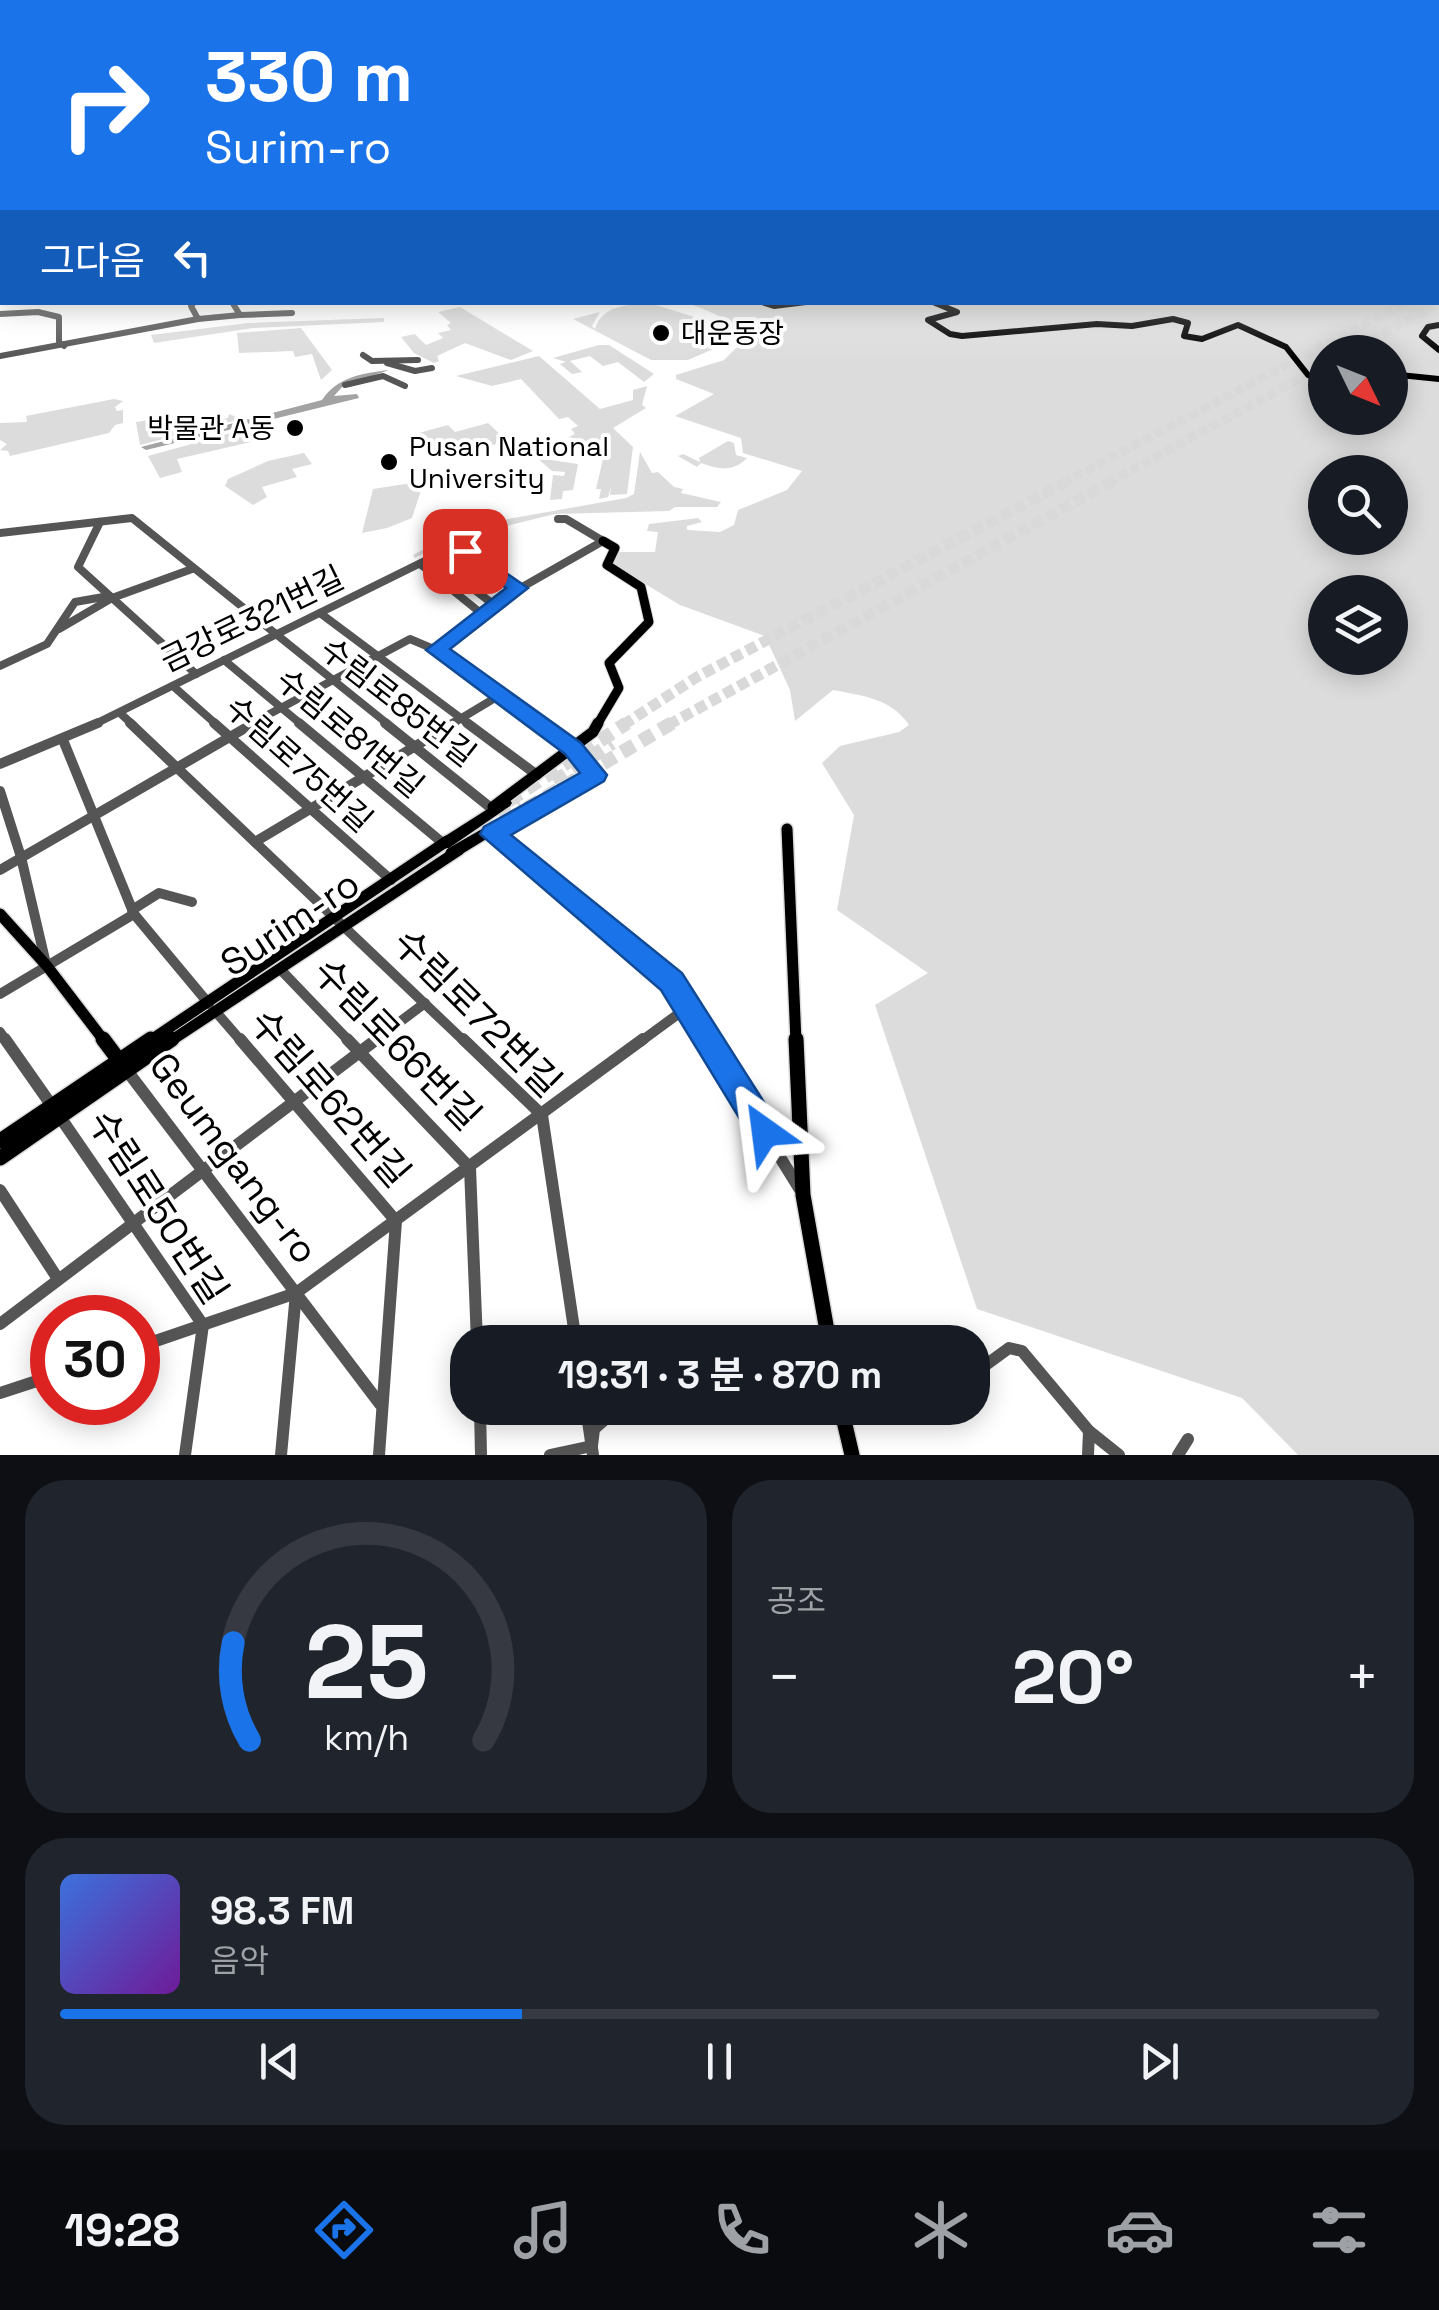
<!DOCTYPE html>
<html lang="ko">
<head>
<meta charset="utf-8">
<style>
  :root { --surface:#171b24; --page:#20242c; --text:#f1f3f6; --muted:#9ea1a6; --line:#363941; --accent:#1a73e8 }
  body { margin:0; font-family:"Space Grotesk","Noto Sans KR",sans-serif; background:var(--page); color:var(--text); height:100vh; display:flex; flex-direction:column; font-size:38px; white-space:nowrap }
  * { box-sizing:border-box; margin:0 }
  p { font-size:32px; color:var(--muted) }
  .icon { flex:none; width:55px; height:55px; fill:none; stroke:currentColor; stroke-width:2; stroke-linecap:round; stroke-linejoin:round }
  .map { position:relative; height:1455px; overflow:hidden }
  .details { display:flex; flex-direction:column; gap:25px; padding:25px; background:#0d0f14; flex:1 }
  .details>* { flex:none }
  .banner { position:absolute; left:0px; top:0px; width:1440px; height:305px; box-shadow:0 5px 25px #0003; background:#1a73e8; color:#fff; overflow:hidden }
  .needle { width:65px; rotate:133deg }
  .controls { position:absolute; left:1308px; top:335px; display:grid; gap:20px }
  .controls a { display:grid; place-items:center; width:100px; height:100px; border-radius:50%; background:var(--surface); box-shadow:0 5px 25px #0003; font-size:50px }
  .speed { position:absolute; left:30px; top:1295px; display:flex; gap:20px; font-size:50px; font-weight:700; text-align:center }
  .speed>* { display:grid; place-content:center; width:130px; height:130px; border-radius:50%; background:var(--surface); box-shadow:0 5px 25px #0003; line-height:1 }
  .speed .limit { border:15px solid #d22; background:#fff; color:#111 }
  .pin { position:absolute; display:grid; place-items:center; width:85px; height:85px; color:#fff; margin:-42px; border-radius:20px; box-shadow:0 5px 15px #0006 }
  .me { position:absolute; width:110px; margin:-55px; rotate:329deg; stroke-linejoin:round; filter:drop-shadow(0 0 8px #0008) }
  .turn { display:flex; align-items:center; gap:35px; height:210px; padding:0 40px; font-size:45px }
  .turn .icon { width:130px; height:130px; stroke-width:2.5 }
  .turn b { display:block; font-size:70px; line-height:85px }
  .then { display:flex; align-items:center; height:95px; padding:0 40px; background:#0003; gap:20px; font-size:38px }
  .big { font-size:75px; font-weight:700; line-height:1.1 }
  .details .widget { flex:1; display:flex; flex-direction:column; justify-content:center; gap:15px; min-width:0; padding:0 35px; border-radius:40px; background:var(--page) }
  .details .dial { align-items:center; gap:0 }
  .dial svg { height:260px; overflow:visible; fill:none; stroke:var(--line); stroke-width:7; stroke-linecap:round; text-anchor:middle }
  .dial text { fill:var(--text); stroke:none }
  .song { display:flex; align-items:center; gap:30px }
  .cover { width:120px; height:120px; border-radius:15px; background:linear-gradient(135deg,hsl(220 70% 55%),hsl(280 70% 35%)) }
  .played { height:10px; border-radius:5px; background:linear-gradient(90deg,var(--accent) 35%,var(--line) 35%) }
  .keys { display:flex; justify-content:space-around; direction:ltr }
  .heat { display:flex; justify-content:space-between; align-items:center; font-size:55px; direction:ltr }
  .details .tiles { flex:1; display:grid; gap:25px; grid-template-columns:1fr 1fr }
  .widget:last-child { grid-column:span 2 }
  .trip { position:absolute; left:450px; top:1325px; width:540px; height:100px; border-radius:40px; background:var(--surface); box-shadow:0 5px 25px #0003; font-weight:700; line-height:100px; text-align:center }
  .tab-bar { display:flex; height:160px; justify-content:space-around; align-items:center; background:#090b0e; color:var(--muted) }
  .tab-bar .icon { width:70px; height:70px }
  .tab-bar .on { color:var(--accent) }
  .tab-bar b { font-size:45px; color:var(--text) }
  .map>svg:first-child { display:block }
  .green { fill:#dcdcdc; fill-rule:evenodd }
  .water { fill:#a3a3a3 }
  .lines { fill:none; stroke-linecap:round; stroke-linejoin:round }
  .highway-tunnel-far2 { stroke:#d9d9d9; stroke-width:9; stroke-dasharray:9 4; stroke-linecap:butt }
  .highway-tunnel-far1 { stroke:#d9d9d9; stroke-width:11; stroke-dasharray:11 5; stroke-linecap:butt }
  .highway-tunnel { stroke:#d9d9d9; stroke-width:14; stroke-dasharray:14 8; stroke-linecap:butt }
  .major-far3-casing { stroke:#dbdbdb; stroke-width:8 }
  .major-far2-casing { stroke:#dbdbdb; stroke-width:11 }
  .major-far1-casing { stroke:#dbdbdb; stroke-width:14 }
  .major-casing { stroke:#dbdbdb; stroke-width:18 }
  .highway-casing { stroke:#dbdbdb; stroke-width:3 }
  .minor-far3 { stroke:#555; stroke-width:6 }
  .minor-far2 { stroke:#555; stroke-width:8 }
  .minor-far1 { stroke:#555; stroke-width:10 }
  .minor { stroke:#555; stroke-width:12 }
  .major-far3 { stroke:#000; stroke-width:6 }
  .major-far2 { stroke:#000; stroke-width:9 }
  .major-far1 { stroke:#000; stroke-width:11 }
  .major { stroke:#000; stroke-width:15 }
  .highway { fill:#000; fill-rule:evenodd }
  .route { fill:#1a73e8; stroke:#114b97; stroke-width:2.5 }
  .poi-dot { fill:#000; stroke:#fff; stroke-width:4 }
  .labels { text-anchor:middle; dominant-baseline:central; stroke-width:8; stroke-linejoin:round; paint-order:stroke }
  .far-poi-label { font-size:28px; fill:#000; stroke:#fff; text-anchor:start }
  .street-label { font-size:32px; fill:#000; stroke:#fff }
  .near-street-label { font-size:38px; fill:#000; stroke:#fff }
</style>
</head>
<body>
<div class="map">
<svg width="1439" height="1455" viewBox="0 0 1439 1455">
  <rect width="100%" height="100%" fill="#fff"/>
  <g class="green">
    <path d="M1439,156v193l-17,-17 17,19v1104h-141l-56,-57 -265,-89 -102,-304 53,-32 -91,-63 17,-95 -32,-52 18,-17 59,-14 10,-7c-18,-27 -46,-29 -76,-35l-38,31 -5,-31 -25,-54 -85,-31 -68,-41 6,-12h37l3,-20 -11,-1 2,-7 49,-6 4,4 -15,4v4l33,2 14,-7 4,-15 49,-20 15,-19 -59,-18 -2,-15 -66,-22 39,-22 -38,-15v-4l48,-15 18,-18c-13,-25 -30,-30 -55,-39l751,-1zM1325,352h65v66h-65zM1325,472h65v66h-65zM1325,592h65v66h-65z"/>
    <path d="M656,305l45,14 20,16 -3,12 -30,13h-37l-78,-41 27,-7 -8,14 3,3c8,-26 38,-25 61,-24z"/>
    <polygon points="460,307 533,351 511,360 465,343 437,356 439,361 434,363 414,353 401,337 415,334 426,345 443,338 438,333 451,330 447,325 451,323 438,312"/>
    <polygon points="384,318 384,322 253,328 154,343 151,335 248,323"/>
    <polygon points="301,328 332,370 321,380 312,354 295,357 293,351 239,353 237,333"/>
    <polygon points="599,345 609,345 654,374 644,382 618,362 603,366 590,356 570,361 582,372 572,374 560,364 566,362 553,358"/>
    <polygon points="539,356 600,409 633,400 633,390 647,386 642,405 646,408 613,428 633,447 627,494 610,495 611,487 608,497 599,499 601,489 596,489 605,450 587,447 587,442 569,437 575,434 571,429 578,426 568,417 559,419 521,379 492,386 456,376"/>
    <polygon points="114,399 123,401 115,407 117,411 123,410 123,423 115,425 109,433 10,456 8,451 0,450 7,444 0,440 0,423 27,422 26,416"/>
    <polygon points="229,414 241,419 140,445 136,422 157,419 159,424 150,433 154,437 187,425 228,418"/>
    <polygon points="488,423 507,441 439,460 415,434 448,425 455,432"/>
    <polygon points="242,430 251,442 177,459 182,472 160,478 148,456"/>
    <path d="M728,441l6,2 2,12 11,3c-14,15 -30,11 -46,5l-4,4 -19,-11 5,-2 17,8 -1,-4z"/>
    <polygon points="545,442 554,443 551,460 578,464 573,490 563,491 562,499 550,500 553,475 564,476 565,472 552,471 528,450"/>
    <polygon points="640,452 652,473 658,472 674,487 683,489 681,493 721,502 717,507 675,507 669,511 555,514 448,540 415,558 413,555 439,541 432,534 441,531 626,498 634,494"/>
    <polygon points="304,453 312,464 292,469 297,477 262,487 267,497 253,505 225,486 228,479 268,461"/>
    <polygon points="424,481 412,518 387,528 362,533 373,489"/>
  </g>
  <path class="water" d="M389,370l-46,16 -9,10 23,-2 2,4 -213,52 -5,-3 181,-47c15,-23 41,-27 67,-30z"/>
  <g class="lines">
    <g class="highway-tunnel-far2">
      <polyline points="1348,352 1439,303"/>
      <polyline points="1063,483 1406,302"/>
      <polyline points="1108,483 1325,365"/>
    </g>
    <g class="highway-tunnel-far1">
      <polyline points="623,725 697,677 1068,481"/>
      <polyline points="668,725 1113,481"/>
    </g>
    <g class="highway-tunnel">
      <polyline points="554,782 612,743"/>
      <polyline points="508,801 627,723"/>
      <polyline points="527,808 672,723"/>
      <polyline points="406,875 520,803"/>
    </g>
    <g class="major-far3-casing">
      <g id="major-far3">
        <polyline points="762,302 774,306 806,302"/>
        <polyline points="933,302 957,312 928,320 950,334 962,336 1097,324 1132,326 1173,319 1188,323 1184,336 1202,339 1238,325 1286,347 1308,375 1325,382"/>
        <polyline points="1439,325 1428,327 1422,336 1439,350"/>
        <polyline points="1390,374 1439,379"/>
      </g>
    </g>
    <g class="major-far2-casing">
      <polyline id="major-far2" points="597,725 619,688 609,663 649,622 641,587 607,565 615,548 603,541"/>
    </g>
    <g class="major-far1-casing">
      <g id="major-far1">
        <polyline points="493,807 593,732 598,723"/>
        <polyline points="509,824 596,775 573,748"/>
        <polyline points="787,829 796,1042"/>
        <polyline points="0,914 47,966 105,1042"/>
        <polyline points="148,1042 447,841"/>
        <polyline points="169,1042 459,850"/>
      </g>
    </g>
    <g class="major-casing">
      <g id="major">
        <polyline points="103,1039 121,1063"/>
        <polyline points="796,1039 803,1195 829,1342"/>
        <polyline points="0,1141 151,1039"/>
        <polyline points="0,1158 172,1039"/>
        <polyline points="841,1408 852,1455"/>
      </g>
    </g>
    <g class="highway-casing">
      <g id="highway">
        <polygon points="505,798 510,800 512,803 510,806 449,848 439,848 437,844 439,840"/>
        <polygon points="517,809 522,811 524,814 522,817 457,857 447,857 445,853 447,849"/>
      </g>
    </g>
    <g class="minor-far3">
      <polyline points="194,302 191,306 198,319 240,315"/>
      <polyline points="232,302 240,315 292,313"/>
      <polyline points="0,314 38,312 59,317 59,342 64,346"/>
      <polyline points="363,355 372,361 418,360"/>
      <polyline points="0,356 198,319"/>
      <polyline points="387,363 415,371 432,368"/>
      <polyline points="345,385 383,376 405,386"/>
    </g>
    <g class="minor-far2">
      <polyline points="100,522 78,567 196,674"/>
      <polyline points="0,533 132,518 389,725"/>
      <polyline points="432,557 493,604"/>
      <polyline points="420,564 482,614"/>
      <polyline points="320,613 470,725"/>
      <polyline points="59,629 112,598 192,569"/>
      <polyline points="436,650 494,603 603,541 566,519 558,519"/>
      <polyline points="224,660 302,725"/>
      <polyline points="0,666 47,644 75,602 109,596"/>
      <polyline points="173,686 217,725"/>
      <polyline points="120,713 133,725"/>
      <polyline points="93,725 453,547 465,551 518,588"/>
      <polyline points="249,725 410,639 436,650 541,725"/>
      <polyline points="450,725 500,695"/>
    </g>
    <g class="minor-far1">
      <polyline points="130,723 465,1042"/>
      <polyline points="214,723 391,880"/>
      <polyline points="299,723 444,844"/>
      <polyline points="385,723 491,808"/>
      <polyline points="467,723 537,775"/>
      <polyline points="538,723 573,748"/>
      <polyline points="63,740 134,914 209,1004"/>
      <polyline points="0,764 98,723"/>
      <polyline points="0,791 21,857 46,964"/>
      <polyline points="493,828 493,834 671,982 708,1042"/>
      <polyline points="255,842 454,723"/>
      <polyline points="0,870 254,723"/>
      <polyline points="132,910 159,893 192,902"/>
      <polyline points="280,969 350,1042"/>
      <polyline points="0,994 134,914"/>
      <polyline points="216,1012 242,1042"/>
      <polyline points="0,1032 7,1042"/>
      <polyline points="373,1042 425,1003"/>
      <polyline points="640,1042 689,1006"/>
    </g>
    <g class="minor">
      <polyline points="5,1039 52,1106"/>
      <polyline points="240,1039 396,1221 379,1455"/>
      <polyline points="347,1039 470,1168 477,1342"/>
      <polyline points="463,1039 542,1115 576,1342"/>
      <polyline points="707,1039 799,1188"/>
      <polyline points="125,1068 380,1404"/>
      <polyline points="60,1117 203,1325 185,1455"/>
      <polyline points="0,1190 58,1279"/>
      <polyline points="0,1324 377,1039"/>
      <polyline points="138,1347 296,1293 643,1039"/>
      <polyline points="972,1375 1009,1348 1022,1351 1089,1431"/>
      <polyline points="0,1393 52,1376"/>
      <polyline points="480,1408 481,1455"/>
      <polyline points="586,1408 593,1455"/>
      <polyline points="909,1408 934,1418 948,1408"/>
      <polyline points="281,1455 296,1293"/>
      <polyline points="550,1455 592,1446 594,1429 618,1408"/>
      <polyline points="1088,1455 1089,1431 1119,1455"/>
      <polyline points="1178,1455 1188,1439"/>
    </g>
    <use href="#major-far3" class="major-far3"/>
    <use href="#major-far2" class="major-far2"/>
    <use href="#major-far1" class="major-far1"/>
    <use href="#major" class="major"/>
    <use href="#highway" class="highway"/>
  </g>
  <linearGradient id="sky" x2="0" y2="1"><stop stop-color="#8cadcc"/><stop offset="0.43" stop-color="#fff"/><stop offset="1" stop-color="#fff" stop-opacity="0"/></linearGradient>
  <rect width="1439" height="359" fill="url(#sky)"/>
  <polygon class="route" points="465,545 528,588 450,649 581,743 607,775 604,781 511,835 682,973 776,1121 781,1132 776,1142 765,1147 754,1142 661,990 480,834 484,827 580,773 565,754 426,650 506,588 458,555 456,551"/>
  <g class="poi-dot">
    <circle cx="661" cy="333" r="10"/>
    <circle cx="295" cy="428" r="10"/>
    <circle cx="389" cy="462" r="10"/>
  </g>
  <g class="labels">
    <g class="far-poi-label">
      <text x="681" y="333">대운동장</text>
      <text x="275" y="428" text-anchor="end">박물관 A동</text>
      <text x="409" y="446">Pusan National<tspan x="409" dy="32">University</tspan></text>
    </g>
    <g class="street-label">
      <text transform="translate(252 619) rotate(-26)">금강로321번길</text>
      <text transform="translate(398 702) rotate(38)">수림로85번길</text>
      <text transform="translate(350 733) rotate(40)">수림로81번길</text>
      <text transform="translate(299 764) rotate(42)">수림로75번길</text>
    </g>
    <g class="near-street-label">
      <text transform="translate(290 923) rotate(-34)">Surim-ro</text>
      <text transform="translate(477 1013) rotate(45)">수림로72번길</text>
      <text transform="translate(397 1044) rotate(46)">수림로66번길</text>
      <text transform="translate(330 1098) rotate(49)">수림로62번길</text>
      <text transform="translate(234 1158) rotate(53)">Geumgang-ro</text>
      <text transform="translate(158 1207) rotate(57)">수림로50번길</text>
    </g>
  </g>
</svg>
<div class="controls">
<a><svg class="needle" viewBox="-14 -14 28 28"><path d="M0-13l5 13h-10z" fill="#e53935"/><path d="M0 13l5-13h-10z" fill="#9ea1a6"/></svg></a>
<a><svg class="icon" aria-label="search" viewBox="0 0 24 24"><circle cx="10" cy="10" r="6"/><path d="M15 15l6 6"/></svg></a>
<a><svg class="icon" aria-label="layers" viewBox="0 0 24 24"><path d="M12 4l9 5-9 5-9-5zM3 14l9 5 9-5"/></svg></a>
</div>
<div class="speed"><div class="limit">30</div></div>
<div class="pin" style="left:465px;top:551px;background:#d93025"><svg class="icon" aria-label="arrive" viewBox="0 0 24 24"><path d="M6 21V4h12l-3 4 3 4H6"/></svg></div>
<svg class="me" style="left:765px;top:1132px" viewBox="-20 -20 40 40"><path d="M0-17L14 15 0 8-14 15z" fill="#1a73e8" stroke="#fff" stroke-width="4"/></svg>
<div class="trip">19:31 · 3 분 · 870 m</div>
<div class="banner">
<div class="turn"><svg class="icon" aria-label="right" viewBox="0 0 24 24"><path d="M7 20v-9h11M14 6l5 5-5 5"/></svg><div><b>330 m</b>Surim-ro</div></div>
<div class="then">그다음<svg class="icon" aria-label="left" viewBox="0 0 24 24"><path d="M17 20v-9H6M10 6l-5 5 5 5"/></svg></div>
</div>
</div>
<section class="details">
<div class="tiles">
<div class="widget dial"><svg viewBox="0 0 100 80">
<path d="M14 69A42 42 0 1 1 86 69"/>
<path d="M14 69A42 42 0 0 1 9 39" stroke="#1a73e8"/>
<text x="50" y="56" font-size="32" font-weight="700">25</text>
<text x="50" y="72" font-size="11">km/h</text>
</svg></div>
<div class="widget"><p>공조</p>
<div class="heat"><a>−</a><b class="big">20°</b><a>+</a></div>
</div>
<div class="widget">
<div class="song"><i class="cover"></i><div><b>98.3 FM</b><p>음악</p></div></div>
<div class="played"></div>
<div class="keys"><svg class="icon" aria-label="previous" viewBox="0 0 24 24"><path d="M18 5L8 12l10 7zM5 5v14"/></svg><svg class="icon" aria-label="pause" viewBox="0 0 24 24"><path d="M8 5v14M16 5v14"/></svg><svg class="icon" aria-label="next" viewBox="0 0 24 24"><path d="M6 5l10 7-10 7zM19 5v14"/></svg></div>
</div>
</div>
</section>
<nav class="tab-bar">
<b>19:28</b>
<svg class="icon on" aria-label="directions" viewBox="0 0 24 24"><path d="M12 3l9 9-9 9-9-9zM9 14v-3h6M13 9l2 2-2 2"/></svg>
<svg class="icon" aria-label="music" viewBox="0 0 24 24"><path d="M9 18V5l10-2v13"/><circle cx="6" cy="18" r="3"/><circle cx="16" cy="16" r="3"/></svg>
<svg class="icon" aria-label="phone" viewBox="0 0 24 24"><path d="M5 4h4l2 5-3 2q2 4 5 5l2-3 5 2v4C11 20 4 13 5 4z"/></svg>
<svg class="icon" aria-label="climate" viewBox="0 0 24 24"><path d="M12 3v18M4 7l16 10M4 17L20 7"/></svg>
<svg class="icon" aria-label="car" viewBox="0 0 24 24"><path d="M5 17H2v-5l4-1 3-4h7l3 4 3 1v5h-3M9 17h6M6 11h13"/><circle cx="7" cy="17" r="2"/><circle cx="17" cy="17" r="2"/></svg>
<svg class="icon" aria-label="filters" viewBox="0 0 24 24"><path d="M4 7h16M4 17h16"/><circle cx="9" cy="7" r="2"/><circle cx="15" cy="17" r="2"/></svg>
</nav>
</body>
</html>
